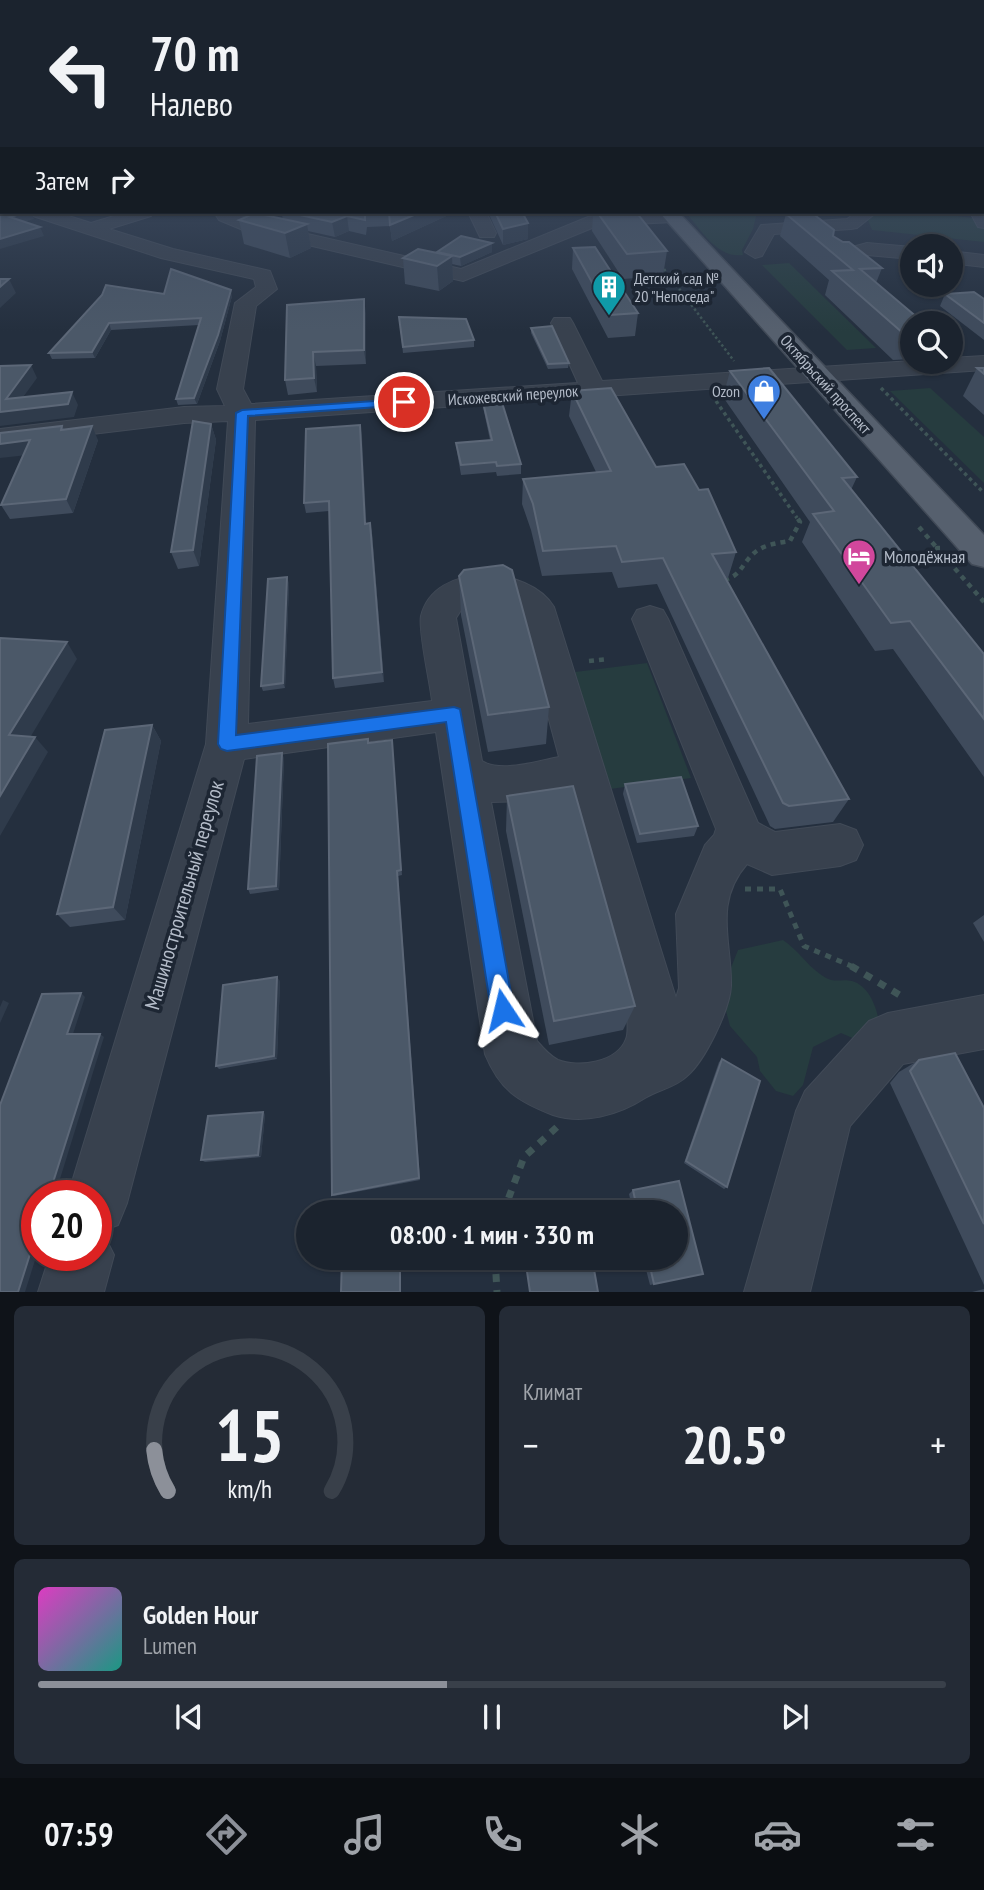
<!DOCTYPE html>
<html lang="ru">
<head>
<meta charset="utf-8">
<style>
  :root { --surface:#1b232e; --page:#242b36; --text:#f1f3f6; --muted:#a0a4aa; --line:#39404a; --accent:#8c9099 }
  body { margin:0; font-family:"PT Sans Narrow",sans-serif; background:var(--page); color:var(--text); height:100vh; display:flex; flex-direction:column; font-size:26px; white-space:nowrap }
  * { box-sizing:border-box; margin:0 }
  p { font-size:23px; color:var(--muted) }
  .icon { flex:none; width:38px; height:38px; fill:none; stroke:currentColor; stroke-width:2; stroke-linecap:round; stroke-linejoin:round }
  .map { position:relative; height:1292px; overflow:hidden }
  .drawer { display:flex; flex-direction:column; gap:14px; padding:14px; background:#0f1319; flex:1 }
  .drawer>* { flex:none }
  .banner { position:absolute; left:0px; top:0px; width:985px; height:214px; box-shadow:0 2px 5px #0004,0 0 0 2px var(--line); background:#1b232e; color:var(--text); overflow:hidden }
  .controls { position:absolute; left:900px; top:234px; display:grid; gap:14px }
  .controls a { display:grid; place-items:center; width:63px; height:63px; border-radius:50%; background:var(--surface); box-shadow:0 2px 5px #0004,0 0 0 2px var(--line); font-size:35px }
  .speed { position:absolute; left:21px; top:1180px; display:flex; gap:14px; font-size:35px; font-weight:700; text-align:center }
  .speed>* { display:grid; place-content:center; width:91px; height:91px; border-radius:50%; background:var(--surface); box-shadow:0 2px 5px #0004,0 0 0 2px var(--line); line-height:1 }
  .speed .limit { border:10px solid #d22; background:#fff; color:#111 }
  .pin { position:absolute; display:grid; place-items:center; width:60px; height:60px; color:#fff; margin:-30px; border:4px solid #fff; border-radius:50%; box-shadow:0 2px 7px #0007 }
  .me { position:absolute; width:77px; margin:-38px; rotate:350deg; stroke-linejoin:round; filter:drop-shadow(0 0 5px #0008) }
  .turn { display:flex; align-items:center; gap:24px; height:147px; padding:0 35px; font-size:32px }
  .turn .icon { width:91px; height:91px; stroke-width:2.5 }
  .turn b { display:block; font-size:49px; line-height:60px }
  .then { display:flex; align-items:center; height:66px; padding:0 35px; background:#0003; gap:14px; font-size:26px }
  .big { font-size:52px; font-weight:700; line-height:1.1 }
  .drawer .widget { flex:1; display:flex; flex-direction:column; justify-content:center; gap:10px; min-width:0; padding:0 24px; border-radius:10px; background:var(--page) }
  .drawer .dial { align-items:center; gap:0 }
  .dial svg { height:182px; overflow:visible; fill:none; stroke:var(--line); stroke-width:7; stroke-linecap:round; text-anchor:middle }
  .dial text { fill:var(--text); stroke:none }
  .song { display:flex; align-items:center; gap:21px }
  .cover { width:84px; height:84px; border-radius:10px; background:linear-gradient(135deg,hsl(310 70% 55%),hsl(170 70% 35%)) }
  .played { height:7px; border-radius:4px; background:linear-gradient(90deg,var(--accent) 45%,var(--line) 45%) }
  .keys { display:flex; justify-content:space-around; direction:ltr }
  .heat { display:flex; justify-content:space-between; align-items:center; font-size:38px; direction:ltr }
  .drawer .tiles { flex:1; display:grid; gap:14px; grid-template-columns:1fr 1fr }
  .widget:last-child { grid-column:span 2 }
  .trip { position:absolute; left:296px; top:1200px; width:392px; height:70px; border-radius:35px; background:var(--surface); box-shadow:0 2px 5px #0004,0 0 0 2px var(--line); font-weight:700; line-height:70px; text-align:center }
  .menu { display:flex; height:112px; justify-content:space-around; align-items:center; background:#0b0e12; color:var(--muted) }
  .menu .icon { width:49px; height:49px }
  .menu .active { color:var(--accent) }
  .menu b { font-size:32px; color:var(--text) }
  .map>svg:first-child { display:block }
  .green { fill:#263c3f }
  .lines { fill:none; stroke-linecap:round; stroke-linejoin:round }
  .minor-casing { stroke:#414a57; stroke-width:2 }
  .major-casing { stroke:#414a57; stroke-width:3 }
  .path-far5 { stroke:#3f5557; stroke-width:2; stroke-dasharray:2.5 2.5; stroke-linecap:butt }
  .path-far4 { stroke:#3f5557; stroke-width:2.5; stroke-dasharray:2.5 2.5; stroke-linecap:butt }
  .path-far3 { stroke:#3f5557; stroke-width:3.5; stroke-dasharray:3.5 3.5; stroke-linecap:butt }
  .path-far2 { stroke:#3f5557; stroke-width:4.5; stroke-dasharray:5 5; stroke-linecap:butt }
  .path-far1 { stroke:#3f5557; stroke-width:5; stroke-dasharray:6 6; stroke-linecap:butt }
  .path { stroke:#3f5557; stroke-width:7; stroke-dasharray:8 8; stroke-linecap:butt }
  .minor { fill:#38414e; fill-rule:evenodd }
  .major { fill:#56606e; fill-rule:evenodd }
  .wall { fill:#3f4b5c }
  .shaded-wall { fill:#2f3b4b }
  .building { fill:#4b5868; stroke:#5c6777; stroke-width:2 }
  .route { fill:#1a73e8; stroke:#114b97; stroke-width:2 }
  .labels { text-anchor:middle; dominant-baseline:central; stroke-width:7; stroke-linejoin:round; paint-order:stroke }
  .far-poi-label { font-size:16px; fill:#b4bcc9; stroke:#1d2633; text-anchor:start }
  .far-street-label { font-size:16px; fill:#b4bcc9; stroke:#1d2633 }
  .poi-label { font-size:18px; fill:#b4bcc9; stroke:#1d2633; text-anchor:start }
  .near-street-label { font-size:21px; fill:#b4bcc9; stroke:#1d2633 }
</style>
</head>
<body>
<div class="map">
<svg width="984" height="1292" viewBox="0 0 984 1292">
  <rect width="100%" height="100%" fill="#242f3e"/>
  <g class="green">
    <path d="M685,212h169l-12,3 -85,-3 -4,17 -11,21 1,5c-26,4 -42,-26 -58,-43z"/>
    <polygon points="871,212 917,212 984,219 984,242 872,230 867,218"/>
    <polygon points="789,263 876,348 847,350 762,265"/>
    <polygon points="930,388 984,437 984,483 890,391"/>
    <polygon points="647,663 691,778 610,789 575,672"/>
    <path d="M783,940c15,10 23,24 37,34 14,11 19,4 32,7 17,5 24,25 27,40l-22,19 -16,-7 -28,14 -10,38 -10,11 -17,-5 -16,-20 -3,-14 -27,-31 -5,-19 2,-29 11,-28z"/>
  </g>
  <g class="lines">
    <g class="minor-casing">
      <g id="minor">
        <rect x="0" y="187" width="2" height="12"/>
        <polygon points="984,208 984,228 978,227 970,212 984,212"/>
        <path d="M30,212h26l35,11 36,-11h27l-3,4 -42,13 64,20 97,22 7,18 -21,17 -13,83 8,15 327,-21 -27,-60 3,-5h16l3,5 29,58 310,-20 38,1v-4l34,-2v14l-729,50 -7,304 184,-23c-2,-19 -14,-70 -11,-85 13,-55 108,-51 133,-9l122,391 3,-10 -3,-74 29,-69 9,-10 2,-6 -84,-210 5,-9 13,-4 13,4 5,9 90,204 17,9 65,-8 16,6 7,15 -7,15 -16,6 -68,9 -25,-11c-34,39 -15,78 -16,122 -1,23 -26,75 -44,90 -11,11 -29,14 -42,22 -26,17 -62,27 -92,17 -36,-14 -53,-25 -68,-61l-49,-322 -192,27 -117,444 -9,22 -16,6 12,24 -10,37h-66l12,-37h46v-60h-28l138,-451 22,-323 -44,2 -184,22v-16l184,-22 41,-1 -8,-17 18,-86 21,-16 -2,-8 -93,-21 -128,-42zM481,599l21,2 18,11 39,145c-21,4 -58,16 -77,4l-26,-143 9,-14zM568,792l59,220c0,8 2,20 -1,27 -9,24 -48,29 -68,21 -8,-4 -15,-12 -21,-19l-46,-239 32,-1z"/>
        <polygon points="214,212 232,212 255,222 461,269 588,217 673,212 682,217 673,222 597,226 463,281 243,230 219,220"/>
        <polygon points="468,212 486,212 496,233 494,237 480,237"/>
        <polygon points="857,212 877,212 857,228 851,229 774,234 762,256 755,258 745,252 761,225 847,219"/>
        <polygon points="867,243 912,247 912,259 867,255 837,263 827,257 830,253"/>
        <polygon points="950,251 984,255 984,267 950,263"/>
        <polygon points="984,995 984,1049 903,1064 850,1126 810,1292 744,1292 796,1111 805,1091 869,1021 888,1013"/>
      </g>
    </g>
    <g class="major-casing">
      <polygon id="major" points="659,212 678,212 984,535 984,567 972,564"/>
    </g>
    <polyline class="path-far5" points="930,212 961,215"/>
    <polyline class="path-far4" points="661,265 734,361"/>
    <g class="path-far3">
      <polyline points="881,388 984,493"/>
      <polyline points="716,401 797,518"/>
    </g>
    <g class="path-far2">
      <polyline points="919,527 937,548"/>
      <polyline points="940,548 937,548 984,602"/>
      <path d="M724,580c17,-4 17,-15 29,-26 9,-9 24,-11 37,-13l10,-19 -4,-6"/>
      <polyline points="589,661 608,659"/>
    </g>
    <polyline class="path-far1" points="745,889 780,889 804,946 856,968"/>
    <g class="path">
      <polyline points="851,966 903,997"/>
      <polyline points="503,1213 524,1157 557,1127"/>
      <polyline points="495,1258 497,1292"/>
    </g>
    <use href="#minor" class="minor"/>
    <use href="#major" class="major"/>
  </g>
  <g class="wall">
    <polygon points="95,212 119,212 107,215"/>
    <polygon points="281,212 455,212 392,241 390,226 367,227 366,235 349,231 335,237 308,231 311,248 290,258 244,244 239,220 283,219"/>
    <polygon points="488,212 522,212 528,223 528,239 503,245"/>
    <polygon points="590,212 636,212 667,251 663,276 623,279 592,231 593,214 592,214"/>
    <polygon points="786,214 833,236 882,268 876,283 912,324 912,359 893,360 825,295 829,280 780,236"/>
    <polygon points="573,248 638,313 635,336 608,338 572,269"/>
    <polygon points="437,252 492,252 461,266 452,264 453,281 439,291 405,284 403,258 437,253"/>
    <polygon points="164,294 232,296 220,341 197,404 178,405 176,399 199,325 111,330 95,358 52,359 49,353"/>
    <polygon points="945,294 984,299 984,340 940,306"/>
    <polygon points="287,305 366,313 366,364 316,366 317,392 288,395 285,380"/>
    <polygon points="399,317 474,340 474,347 403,353"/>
    <polygon points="531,328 569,363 568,368 548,369 531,333"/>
    <polygon points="977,368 984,368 984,415 963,396"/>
    <polygon points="730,371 857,477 851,490 984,654 984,777 893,649 875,651 802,542 810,522 723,397"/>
    <polygon points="572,391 656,467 699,490 736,552 728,578 726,578 849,799 833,822 775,829 770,826 657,584 618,588 612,572 542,576 531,530 522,504 523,479 596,472 569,416"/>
    <polygon points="482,398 521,464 521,474 497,476 496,472 461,475 457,452 456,443 490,440 483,407"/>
    <polygon points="211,424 216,440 199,566 178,569 171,552"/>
    <polygon points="360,425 366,524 370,523 372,533 384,682 335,688 333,678 329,511 306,513 304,503"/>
    <polygon points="62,426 64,429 98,440 73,513 10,519 1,505 23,456"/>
    <polygon points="459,576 549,707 546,744 488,752 461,615"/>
    <polygon points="289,583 285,688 263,691 261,686"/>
    <polygon points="152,725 161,741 125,920 70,927 57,914"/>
    <polygon points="392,740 402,875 398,876 420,1180 334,1196 332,1195 369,743"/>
    <polygon points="284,758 279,890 250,894 248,889"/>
    <polygon points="625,784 698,826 694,836 637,843 623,794"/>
    <polygon points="507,796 635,1006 623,1030 549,1045 506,831"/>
    <polygon points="984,915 984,942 973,923"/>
    <polygon points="280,981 277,1059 219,1069 216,1066"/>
    <polygon points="722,1059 727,1187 724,1189 684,1163 719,1062"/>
    <polygon points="919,1060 984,1108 984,1285 890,1083 899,1072"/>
    <polygon points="265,1114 261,1157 205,1162 201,1160"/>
    <polygon points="679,1181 703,1274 650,1285 643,1258 676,1258 676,1213 633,1213 629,1194 633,1190"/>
    <polygon points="984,1289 984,1292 972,1292"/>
  </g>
  <g class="shaded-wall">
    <polygon points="27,212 31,212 34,219 14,225 10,217"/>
    <polygon points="106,212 119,212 107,215"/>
    <polygon points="421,212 455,212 392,241 390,225"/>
    <polygon points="347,216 349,231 335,237 332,222"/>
    <polygon points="528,223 528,239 503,245 503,229"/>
    <polygon points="307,224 311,248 290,258 285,233"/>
    <polygon points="40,227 44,236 0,249 0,239"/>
    <polygon points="492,243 492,252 461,266 460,257"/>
    <polygon points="452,256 453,281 439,291 437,266"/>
    <polygon points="9,279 16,293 0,308 0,287"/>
    <polygon points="231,290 232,296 220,341 197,404 194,398"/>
    <polygon points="364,299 366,313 366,364 364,350"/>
    <polygon points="109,323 111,330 95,358 92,352"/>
    <polygon points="313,352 316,366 317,392 314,378"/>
    <polygon points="31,365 37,378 13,411 72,392 78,405 74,417 0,426 0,412 6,399"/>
    <polygon points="211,424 216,440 199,566 193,550"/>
    <polygon points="360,425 362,435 367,534 365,524"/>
    <polygon points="92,426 98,440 73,513 66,499"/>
    <polygon points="30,440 37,454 0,458 0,444"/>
    <polygon points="370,523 372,533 384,682 382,672"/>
    <polygon points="287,577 289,583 285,688 283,683"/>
    <polygon points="67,642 77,659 22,751 9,735"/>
    <polygon points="152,725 161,741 125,920 113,907"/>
    <polygon points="35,737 48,752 0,836 0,796"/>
    <polygon points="282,753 284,758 279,890 276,886"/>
    <polygon points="397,871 398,876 420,1180 419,1178"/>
    <polygon points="277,977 280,981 277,1059 274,1056"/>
    <polygon points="81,993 85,997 72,1037 67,1034"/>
    <polygon points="3,1000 9,1003 0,1023 0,1007"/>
    <polygon points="100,1034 104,1037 55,1195 49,1195"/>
    <polygon points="263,1112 265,1114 261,1157 258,1155"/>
    <polygon points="37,1232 37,1254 25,1292 18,1292"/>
    <rect x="400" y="1258" width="1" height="34"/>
  </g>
  <g class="building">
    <polygon points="0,200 2,200 2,212 27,212 10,217 40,227 0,239"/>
    <polygon points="286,212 365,212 365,220 347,216 332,222"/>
    <polygon points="389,212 421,212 390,225"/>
    <polygon points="495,212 522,212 528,223 503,229"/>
    <polygon points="597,212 636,212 667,251 627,254"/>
    <polygon points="255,213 307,224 285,233 239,220"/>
    <polygon points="812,213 834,230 833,236 843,242 849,242 882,268 860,269 925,324 912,324 912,334 904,334 832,271 853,270 786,214"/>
    <polygon points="461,236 492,243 460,257 437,252"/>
    <polygon points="595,247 638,313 610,315 573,248"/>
    <polygon points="418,249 452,256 437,266 403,258"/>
    <polygon points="171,269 231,290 218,335 194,398 176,399 201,318 109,323 92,352 49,353 102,295 106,285 164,294"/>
    <polygon points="0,279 9,279 0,287"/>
    <polygon points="974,292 984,299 984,323 945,294"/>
    <polygon points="364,299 364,350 313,352 314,378 285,380 287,305"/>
    <polygon points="399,317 466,319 474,340 403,347"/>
    <polygon points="552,326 569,363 548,364 531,328"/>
    <polygon points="31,365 6,399 72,392 68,404 0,412 0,366"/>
    <polygon points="769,368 857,477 842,478 984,654 984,719 910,621 891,623 813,514 834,511 730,371"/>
    <polygon points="977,368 984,368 984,374"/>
    <polygon points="611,388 656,467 684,464 699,490 708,489 736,552 712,554 849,799 789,806 783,803 663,558 622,562 616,546 543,551 533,504 523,479 611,471 572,391"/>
    <polygon points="500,396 521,464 497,466 496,462 461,465 456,443 492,440 482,398"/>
    <polygon points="193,421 211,424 193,550 171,552"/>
    <polygon points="360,425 365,524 370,523 382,672 333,678 329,501 304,503 306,429"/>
    <polygon points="62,426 61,430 92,426 66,499 1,505 30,440 0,444 0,433"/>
    <polygon points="503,565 512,570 549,707 488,715 459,576 464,570"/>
    <polygon points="287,577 283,683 261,686 268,579"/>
    <polygon points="0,638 67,642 9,735 35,737 0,796"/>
    <polygon points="152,725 113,907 57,914 105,730"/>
    <polygon points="368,739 368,743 392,740 401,870 397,871 419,1178 332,1195 328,744"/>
    <polygon points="282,753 276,886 248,889 257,756"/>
    <polygon points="681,777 698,826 640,834 625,784"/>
    <polygon points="573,786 635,1006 554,1021 507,796"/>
    <polygon points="277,977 274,1056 216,1066 223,985"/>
    <polygon points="81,993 67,1034 100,1034 49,1195 37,1195 37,1232 18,1292 0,1292 0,1105 42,994"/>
    <polygon points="955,1053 984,1108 984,1224 910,1071 919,1060"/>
    <polygon points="722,1059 760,1081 727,1187 686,1161"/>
    <polygon points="263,1112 258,1155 201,1160 208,1116"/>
    <polygon points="679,1181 703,1274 654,1284 648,1258 676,1258 676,1213 638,1213 633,1190"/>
    <polygon points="342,1258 400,1258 400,1292 341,1292"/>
    <polygon points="525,1258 592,1258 598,1292 530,1292"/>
  </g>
  <linearGradient id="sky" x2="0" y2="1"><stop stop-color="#141a22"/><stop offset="0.45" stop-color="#3f4d63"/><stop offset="1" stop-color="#3f4d63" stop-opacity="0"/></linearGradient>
  <rect width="984" height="331" fill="url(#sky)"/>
  <polygon class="route" points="404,399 410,402 408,405 248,416 236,735 454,707 460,709 514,1010 511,1018 503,1022 495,1018 491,1010 446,722 227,751 221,749 218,744 236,413 242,410"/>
  <defs>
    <g id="building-pin" transform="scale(1.75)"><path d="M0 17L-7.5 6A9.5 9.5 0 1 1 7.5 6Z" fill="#0f9aa8" stroke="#1d2633"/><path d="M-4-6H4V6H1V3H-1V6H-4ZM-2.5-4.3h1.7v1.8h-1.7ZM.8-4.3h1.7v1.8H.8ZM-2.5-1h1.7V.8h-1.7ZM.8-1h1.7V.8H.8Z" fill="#fff"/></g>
    <g id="shop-pin" transform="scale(1.75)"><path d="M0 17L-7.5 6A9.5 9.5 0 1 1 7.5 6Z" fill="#3f7fe0" stroke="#1d2633"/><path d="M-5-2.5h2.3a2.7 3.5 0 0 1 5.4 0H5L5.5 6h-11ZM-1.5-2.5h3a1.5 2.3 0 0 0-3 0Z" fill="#fff"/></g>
    <g id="hotel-pin" transform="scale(1.75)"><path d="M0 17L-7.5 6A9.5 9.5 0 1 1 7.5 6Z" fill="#d1479c" stroke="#1d2633"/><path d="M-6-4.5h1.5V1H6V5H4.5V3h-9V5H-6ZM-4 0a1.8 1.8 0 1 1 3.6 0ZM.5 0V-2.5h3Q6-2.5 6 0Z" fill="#fff"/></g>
  </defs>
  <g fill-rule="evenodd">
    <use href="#building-pin" x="609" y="287"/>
    <use href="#shop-pin" x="764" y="391"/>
    <use href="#hotel-pin" x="859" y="556"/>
  </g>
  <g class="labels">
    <g class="far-poi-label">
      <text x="634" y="278">Детский сад №<tspan x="634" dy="18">20 "Непоседа"</tspan></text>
      <text x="740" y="391" text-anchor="end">Ozon</text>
    </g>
    <g class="far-street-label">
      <text transform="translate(826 384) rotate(48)">Октябрьский проспект</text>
      <text transform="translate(513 395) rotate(-4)">Искожевский переулок</text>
    </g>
    <g class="poi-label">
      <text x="884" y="556">Молодёжная</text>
    </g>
    <g class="near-street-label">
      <text transform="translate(184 895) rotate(-74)">Машиностроительный переулок</text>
    </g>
  </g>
</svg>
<div class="controls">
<a><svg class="icon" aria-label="sound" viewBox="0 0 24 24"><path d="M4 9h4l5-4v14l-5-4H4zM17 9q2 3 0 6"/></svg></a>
<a><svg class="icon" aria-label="search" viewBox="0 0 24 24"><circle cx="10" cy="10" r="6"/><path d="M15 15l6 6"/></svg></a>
</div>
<div class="speed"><div class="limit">20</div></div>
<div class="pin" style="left:404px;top:402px;background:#d93025"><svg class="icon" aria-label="arrive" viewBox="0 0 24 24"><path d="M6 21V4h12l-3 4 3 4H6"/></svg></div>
<svg class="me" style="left:503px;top:1010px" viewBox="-20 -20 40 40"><path d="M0-17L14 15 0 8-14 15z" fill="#1a73e8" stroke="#fff" stroke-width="4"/></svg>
<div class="trip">08:00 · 1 мин · 330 m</div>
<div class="banner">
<div class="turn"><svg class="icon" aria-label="left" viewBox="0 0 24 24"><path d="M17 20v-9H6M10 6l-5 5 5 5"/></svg><div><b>70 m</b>Налево</div></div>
<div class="then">Затем<svg class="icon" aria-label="right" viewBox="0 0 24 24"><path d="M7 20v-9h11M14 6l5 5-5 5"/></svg></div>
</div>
</div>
<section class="drawer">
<div class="tiles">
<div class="widget dial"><svg viewBox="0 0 100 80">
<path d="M14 69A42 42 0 1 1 86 69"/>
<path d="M14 69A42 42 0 0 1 8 51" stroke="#8c9099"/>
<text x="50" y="56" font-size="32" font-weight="700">15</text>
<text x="50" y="72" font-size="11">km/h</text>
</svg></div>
<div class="widget"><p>Климат</p>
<div class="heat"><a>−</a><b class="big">20.5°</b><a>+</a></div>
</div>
<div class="widget">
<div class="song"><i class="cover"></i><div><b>Golden Hour</b><p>Lumen</p></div></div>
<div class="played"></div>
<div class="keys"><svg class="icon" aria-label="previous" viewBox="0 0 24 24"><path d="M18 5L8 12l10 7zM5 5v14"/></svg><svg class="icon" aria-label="pause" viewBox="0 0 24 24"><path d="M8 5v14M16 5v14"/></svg><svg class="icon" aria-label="next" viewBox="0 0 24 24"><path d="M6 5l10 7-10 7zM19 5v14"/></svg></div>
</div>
</div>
</section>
<nav class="menu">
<b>07:59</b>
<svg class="icon active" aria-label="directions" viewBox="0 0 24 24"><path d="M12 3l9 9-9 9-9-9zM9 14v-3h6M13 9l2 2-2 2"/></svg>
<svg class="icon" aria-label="music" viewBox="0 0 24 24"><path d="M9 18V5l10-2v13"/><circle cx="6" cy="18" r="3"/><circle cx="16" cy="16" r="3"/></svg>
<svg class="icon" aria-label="phone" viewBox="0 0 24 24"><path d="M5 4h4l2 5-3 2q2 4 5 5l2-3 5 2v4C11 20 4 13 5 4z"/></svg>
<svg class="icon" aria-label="climate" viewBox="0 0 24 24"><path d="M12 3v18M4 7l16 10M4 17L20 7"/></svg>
<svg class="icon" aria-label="car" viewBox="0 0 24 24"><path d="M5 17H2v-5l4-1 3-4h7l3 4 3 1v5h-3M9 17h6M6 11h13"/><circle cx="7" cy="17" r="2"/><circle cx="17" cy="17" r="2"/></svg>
<svg class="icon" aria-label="filters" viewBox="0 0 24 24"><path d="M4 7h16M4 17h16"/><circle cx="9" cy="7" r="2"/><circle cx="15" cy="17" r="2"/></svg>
</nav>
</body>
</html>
